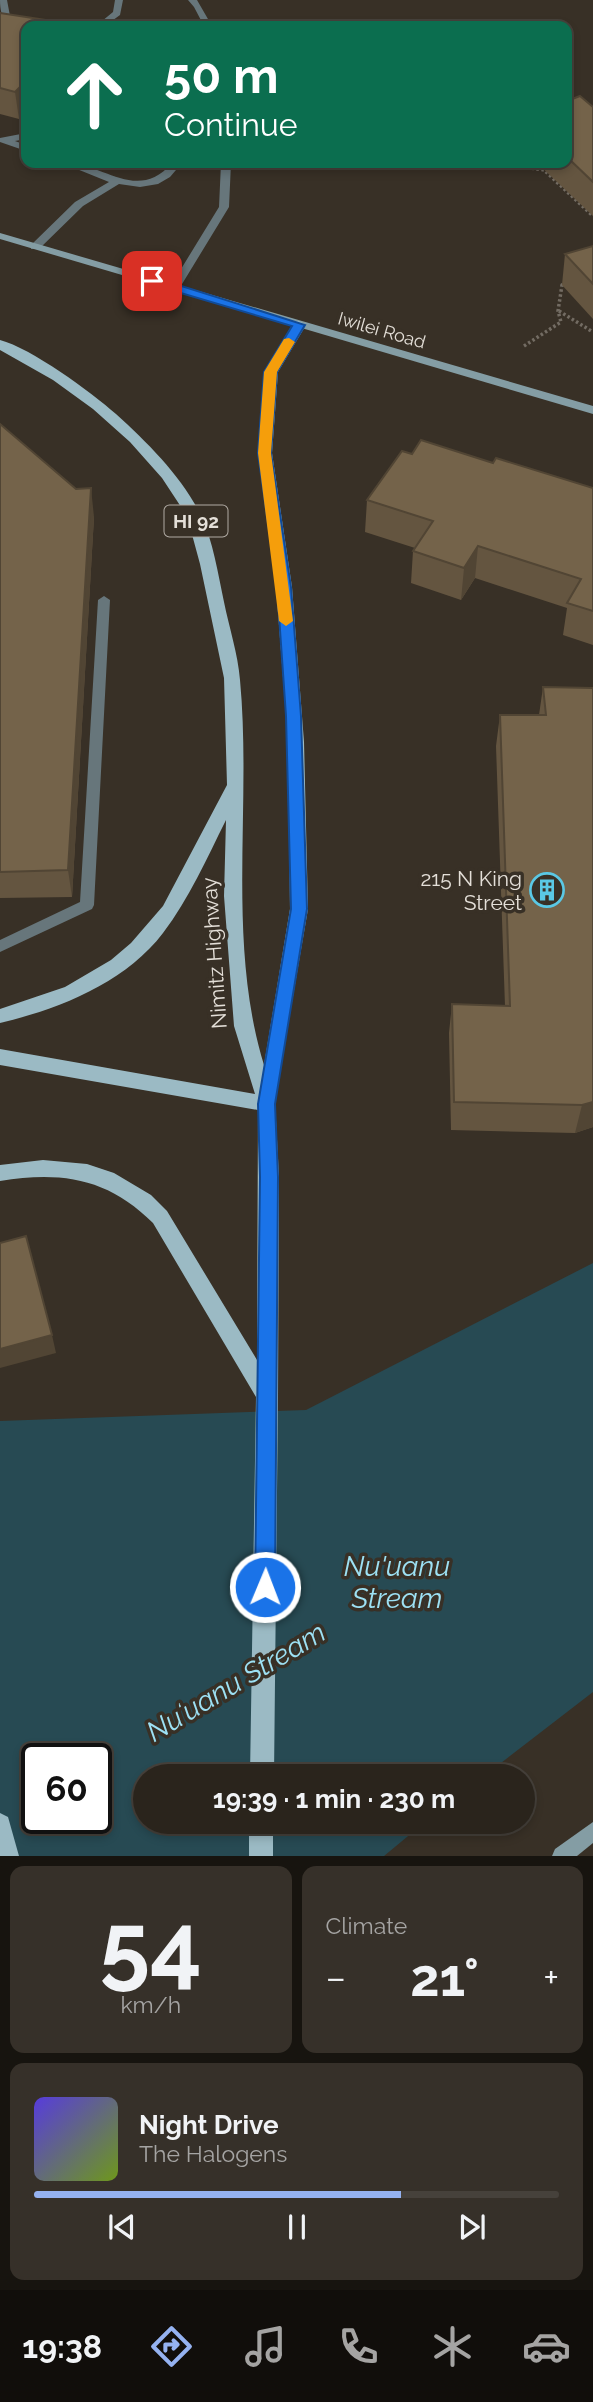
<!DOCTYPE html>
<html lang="en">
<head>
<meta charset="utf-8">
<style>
  :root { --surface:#2a241c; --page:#363029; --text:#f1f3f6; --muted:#a5a4a3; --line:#46413b; --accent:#95b2f1 }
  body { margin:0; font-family:Raleway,sans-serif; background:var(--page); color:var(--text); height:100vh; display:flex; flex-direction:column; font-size:26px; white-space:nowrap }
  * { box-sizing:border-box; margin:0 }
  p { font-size:23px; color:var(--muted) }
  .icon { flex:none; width:38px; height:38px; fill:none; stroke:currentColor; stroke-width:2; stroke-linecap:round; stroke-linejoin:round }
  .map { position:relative; height:1856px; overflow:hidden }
  .drawer { display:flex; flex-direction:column; gap:10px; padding:10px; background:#17140f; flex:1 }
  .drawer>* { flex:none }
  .guide { position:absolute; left:21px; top:21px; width:551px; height:147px; border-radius:14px; box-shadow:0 4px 10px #0003,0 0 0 2px var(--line); background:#0b6e4f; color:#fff; overflow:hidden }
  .speed { position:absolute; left:21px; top:1743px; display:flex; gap:14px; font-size:35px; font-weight:700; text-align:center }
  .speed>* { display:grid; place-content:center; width:91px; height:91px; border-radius:50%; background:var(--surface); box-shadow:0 4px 10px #0003,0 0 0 2px var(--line); line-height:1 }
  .speed .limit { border:4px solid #111; border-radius:10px; background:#fff; color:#111 }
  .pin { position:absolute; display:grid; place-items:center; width:60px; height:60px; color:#fff; margin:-30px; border-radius:14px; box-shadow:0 4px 10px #0006 }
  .me { position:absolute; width:77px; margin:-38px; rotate:1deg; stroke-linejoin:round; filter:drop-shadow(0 0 5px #0008) }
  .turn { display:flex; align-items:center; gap:24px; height:147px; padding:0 28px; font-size:32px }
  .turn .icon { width:91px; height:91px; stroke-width:2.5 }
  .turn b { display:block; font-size:49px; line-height:60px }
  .big { font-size:52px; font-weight:700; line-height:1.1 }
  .drawer .widget { flex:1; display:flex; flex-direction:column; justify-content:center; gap:10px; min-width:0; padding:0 24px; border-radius:14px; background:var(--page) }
  .drawer .dial { align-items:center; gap:0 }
  .dial b { font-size:91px; line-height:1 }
  .song { display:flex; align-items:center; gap:21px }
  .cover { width:84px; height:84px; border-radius:10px; background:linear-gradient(135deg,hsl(250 70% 55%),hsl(80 70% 35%)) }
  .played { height:7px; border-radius:4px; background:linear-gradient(90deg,var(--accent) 70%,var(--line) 70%) }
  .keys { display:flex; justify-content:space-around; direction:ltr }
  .heat { display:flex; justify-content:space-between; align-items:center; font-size:38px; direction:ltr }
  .drawer .tiles { flex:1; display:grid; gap:10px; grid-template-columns:1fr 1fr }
  .widget:last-child { grid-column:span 2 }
  .trip { position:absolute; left:133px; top:1764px; width:402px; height:70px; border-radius:35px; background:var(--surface); box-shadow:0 4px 10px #0003,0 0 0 2px var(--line); font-weight:700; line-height:70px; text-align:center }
  .dock { display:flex; height:112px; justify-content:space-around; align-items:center; background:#110e0b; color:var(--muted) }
  .dock .icon { width:49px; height:49px }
  .dock .current { color:var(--accent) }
  .dock b { font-size:32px; color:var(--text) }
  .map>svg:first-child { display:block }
  .water { fill:#274a53; fill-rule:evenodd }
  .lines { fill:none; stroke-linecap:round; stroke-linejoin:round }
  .path { stroke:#736c63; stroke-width:3.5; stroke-dasharray:2.5 2.5; stroke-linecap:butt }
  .lane { fill:#67767b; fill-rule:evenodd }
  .street { fill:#67767b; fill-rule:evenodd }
  .secondary { fill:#849da4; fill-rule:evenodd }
  .primary { fill:#9bbac4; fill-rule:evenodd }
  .wall { fill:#645540 }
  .shaded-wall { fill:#514534 }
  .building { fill:#74634a; stroke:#514534; stroke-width:2 }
  .route { fill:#1a73e8; stroke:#114b97; stroke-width:2 }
  .slow { fill:#f59e0b }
  .labels { text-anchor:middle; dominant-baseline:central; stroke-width:7; stroke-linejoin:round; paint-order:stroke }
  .far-street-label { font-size:18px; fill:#e4dfd8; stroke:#383026 }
  .shield { fill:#383026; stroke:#b0aaa3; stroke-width:2 }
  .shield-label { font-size:19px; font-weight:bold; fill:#e4dfd8 }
  .poi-label { font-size:21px; fill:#e4dfd8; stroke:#383026; text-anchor:end }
  .street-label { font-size:21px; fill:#e4dfd8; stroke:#383026 }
  .near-water-label { font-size:28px; font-style:italic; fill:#9de1f4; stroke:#383026 }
</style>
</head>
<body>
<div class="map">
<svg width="593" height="1856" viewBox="0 0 593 1856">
  <rect width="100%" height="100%" fill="#383026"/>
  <path class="water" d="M593,1263v429l-109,84h-339v46h280l-41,34h-384v-435l306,-11zM37,1759h59v59h-59z"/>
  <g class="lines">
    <g class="path">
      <polyline points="518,163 523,167 544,170 593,216"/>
      <polyline points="559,311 593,332"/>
      <polyline points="524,346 561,322 558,311 562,285 565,284"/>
    </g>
    <g class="lane">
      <path d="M0,0h7l3,16 16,13v6c-19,-6 -26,-16 -26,-35z"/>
      <polygon points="115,0 123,0 120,15 105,26 96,26 113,12"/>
      <polygon points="26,133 26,139 15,141 26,145 26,151 0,142 0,138"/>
      <path d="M62,163c41,-2 74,41 110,0h10l-12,14 -12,7 -18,3 -21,-3 -36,22 -44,43h-8v-4l44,-43 34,-20z"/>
      <polygon points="104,596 110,600 94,905 92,909 0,952 0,940 80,902 98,600"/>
    </g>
    <g class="street">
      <polygon points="188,0 197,0 212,26 204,26 194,7"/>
      <polygon points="221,163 231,163 229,207 179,289 171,289 170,287 219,207"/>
    </g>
    <g class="secondary">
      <polygon points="0,233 593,406 593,414 0,239"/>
      <polygon points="593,1822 593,1843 577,1856 552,1856 555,1849"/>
    </g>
    <g class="primary">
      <path d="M299,321l7,4 -28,47 -6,81 20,134 12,155 4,167 -33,192 4,76 -1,221 -4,378h-24l6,-379 -103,-174c-45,-45 -92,-52 -153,-42v-16l43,-5 44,4 27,9 37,22 16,16 90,149 1,-250 -258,-45v-16l255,45 -21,-68 -10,-130 2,-76c-19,38 -37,79 -63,113 -38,50 -104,76 -163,90v-14l65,-22 46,-27 20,-17 32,-37 64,-121 -3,-107 -24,-114 -13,-48 -25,-38 -32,-36 -37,-33 -40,-29 -53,-30v-10c31,8 91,52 116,74 32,29 65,62 85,101 12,26 17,59 23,87 5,25 14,52 16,78 12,127 -14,261 24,385l26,-156 -2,-167 -12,-155 -18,-134 6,-81 30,-50z"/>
      <polygon points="0,1813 8,1817 19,1856 0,1856"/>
      <rect x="249" y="1822" width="24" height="34"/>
    </g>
  </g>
  <g class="wall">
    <polygon points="0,13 26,26 26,112 19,119 0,114"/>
    <polygon points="567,101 593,107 593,216 537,163 567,163"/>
    <polygon points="593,246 593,319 562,285 565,254"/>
    <polygon points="0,424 94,517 72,897 0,898"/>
    <polygon points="412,454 493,463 593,488 593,645 563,635 567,608 475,578 461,600 411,583 413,551 415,548 365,532 367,500"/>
    <polygon points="543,687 593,1127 575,1133 451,1130 449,1033 452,1004 505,1006 496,746 500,715 539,715"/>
  </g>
  <g class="shaded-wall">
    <polygon points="24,83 26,112 19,119 15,92"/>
    <polygon points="91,488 94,517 72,897 68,870"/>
    <polygon points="478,546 475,578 461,600 464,568"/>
    <polygon points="593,1102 593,1127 575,1133 582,1105"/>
    <polygon points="52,1335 56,1353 0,1368 0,1349"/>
  </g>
  <g class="building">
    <polygon points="0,13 85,26 26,26 26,84 24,83 15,92 0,88"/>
    <polygon points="133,24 135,26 118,26"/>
    <polygon points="580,96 593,107 593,182 567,157 567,101"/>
    <polygon points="593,246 593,284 565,254"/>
    <polygon points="0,424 76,489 91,488 68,870 0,872"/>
    <polygon points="421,440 493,463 496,458 593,488 593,611 567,603 581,579 478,546 464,568 413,551 433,521 367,500 402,451 412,454"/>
    <polygon points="543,687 593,688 593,1102 582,1105 454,1102 452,1004 510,1006 500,715 546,715"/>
    <polygon points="26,1236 52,1335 0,1349 0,1243"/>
  </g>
  <polygon class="route" points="147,278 156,278 305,325 277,372 271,453 291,587 301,716 307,909 275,1104 278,1177 275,1587 272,1594 265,1597 258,1594 255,1587 260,1177 258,1104 291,909 286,716 277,587 258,453 264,372 292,326 147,283"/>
  <polygon class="slow" points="289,338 295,342 277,372 271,453 293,621 286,626 279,621 258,453 264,372 284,339"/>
  <defs>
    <g id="building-ring" transform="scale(1.75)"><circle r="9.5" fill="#383026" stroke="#5ac8e5" stroke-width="1.5"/><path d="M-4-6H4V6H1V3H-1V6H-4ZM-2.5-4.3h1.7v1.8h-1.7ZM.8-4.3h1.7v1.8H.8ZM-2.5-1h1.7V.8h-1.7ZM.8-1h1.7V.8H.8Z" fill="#5ac8e5"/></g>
  </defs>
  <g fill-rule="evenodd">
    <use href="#building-ring" x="547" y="890"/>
  </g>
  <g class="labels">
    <g class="far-street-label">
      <text transform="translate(382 330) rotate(16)">Iwilei Road</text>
    </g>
    <rect class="shield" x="164.5" y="505.5" width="63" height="31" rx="5"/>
    <g class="shield-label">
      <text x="196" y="521">HI 92</text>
    </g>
    <g class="poi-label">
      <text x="522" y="878">215 N King<tspan x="522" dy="24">Street</tspan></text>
    </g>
    <g class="street-label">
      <text transform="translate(214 953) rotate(-94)">Nimitz Highway</text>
    </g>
    <g class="near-water-label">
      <text x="397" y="1566">Nu'uanu<tspan x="397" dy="32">Stream</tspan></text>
      <text transform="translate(236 1682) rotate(-31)">Nuʻuanu Stream</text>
    </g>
  </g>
</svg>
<div class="speed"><div class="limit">60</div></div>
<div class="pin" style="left:152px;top:281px;background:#d93025"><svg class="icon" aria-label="arrive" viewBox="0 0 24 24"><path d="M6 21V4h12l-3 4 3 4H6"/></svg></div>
<svg class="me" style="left:265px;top:1587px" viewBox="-20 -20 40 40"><circle r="17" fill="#1a73e8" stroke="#fff" stroke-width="3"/><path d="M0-11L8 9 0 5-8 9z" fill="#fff"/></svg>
<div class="trip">19:39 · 1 min · 230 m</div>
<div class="guide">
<div class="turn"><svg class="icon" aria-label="ahead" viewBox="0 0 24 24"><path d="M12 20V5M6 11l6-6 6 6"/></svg><div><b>50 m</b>Continue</div></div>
</div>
</div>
<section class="drawer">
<div class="tiles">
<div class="widget dial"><b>54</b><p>km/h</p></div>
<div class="widget"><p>Climate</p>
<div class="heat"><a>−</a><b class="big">21°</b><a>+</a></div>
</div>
<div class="widget">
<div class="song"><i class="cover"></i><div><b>Night Drive</b><p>The Halogens</p></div></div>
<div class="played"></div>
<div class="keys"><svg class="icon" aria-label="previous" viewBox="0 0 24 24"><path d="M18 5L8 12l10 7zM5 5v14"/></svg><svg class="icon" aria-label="pause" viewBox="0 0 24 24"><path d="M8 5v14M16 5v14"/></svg><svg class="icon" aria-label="next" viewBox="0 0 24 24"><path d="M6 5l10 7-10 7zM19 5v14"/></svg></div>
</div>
</div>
</section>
<nav class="dock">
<b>19:38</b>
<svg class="icon current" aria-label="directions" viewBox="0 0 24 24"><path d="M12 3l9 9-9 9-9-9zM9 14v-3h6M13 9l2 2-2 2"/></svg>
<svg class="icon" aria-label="music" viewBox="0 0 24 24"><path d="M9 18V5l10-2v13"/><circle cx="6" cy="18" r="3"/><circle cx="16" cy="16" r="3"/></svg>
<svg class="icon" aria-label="phone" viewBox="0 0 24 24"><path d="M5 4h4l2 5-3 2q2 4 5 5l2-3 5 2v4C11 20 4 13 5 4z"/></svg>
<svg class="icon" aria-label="climate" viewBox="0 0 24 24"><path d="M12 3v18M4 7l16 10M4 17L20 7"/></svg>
<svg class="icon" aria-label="car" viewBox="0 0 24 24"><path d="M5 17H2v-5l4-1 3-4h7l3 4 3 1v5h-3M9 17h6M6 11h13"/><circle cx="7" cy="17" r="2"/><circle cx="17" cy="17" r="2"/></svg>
</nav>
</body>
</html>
